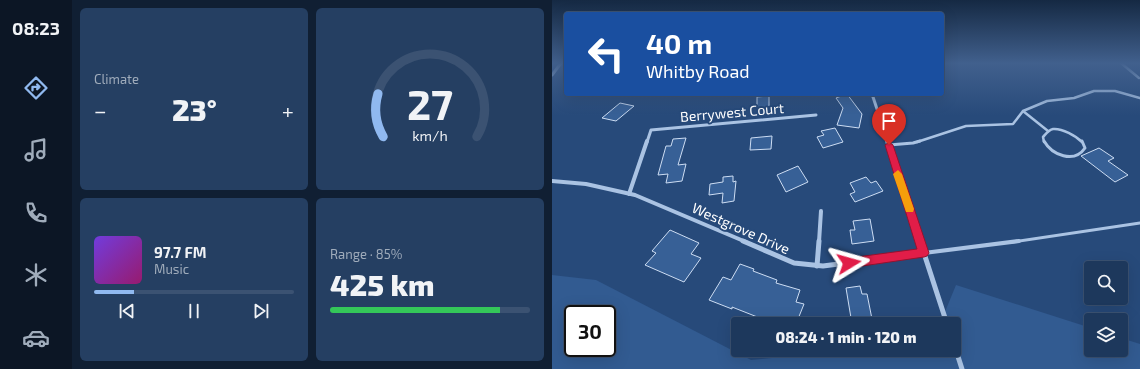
<!DOCTYPE html>
<html lang="en">
<head>
<meta charset="utf-8">
<style>
  :root { --surface:#1d385c; --page:#253f62; --text:#f1f3f6; --muted:#a0acbb; --line:#3b5272; --accent:#90b9f0 }
  body { margin:0; font-family:"Exo 2",sans-serif; background:var(--page); color:var(--text); height:100vh; display:flex; flex-direction:column; font-size:15px; white-space:nowrap }
  * { box-sizing:border-box; margin:0 }
  p { font-size:13px; color:var(--muted) }
  .icon { flex:none; width:22px; height:22px; fill:none; stroke:currentColor; stroke-width:2; stroke-linecap:round; stroke-linejoin:round }
  .map { position:relative; flex:1; overflow:hidden }
  .side { display:flex; flex-direction:column; gap:8px; padding:8px; background:#101f33; width:480px }
  .side>* { flex:none }
  .hud { position:absolute; left:12px; top:12px; width:380px; height:84px; border-radius:4px; box-shadow:0 4px 16px #0002,0 0 0 1px var(--line); background:#1a4fa0; color:#fff; overflow:hidden }
  .controls { position:absolute; left:532px; top:261px; display:grid; gap:8px }
  .controls a { display:grid; place-items:center; width:44px; height:44px; border-radius:4px; background:var(--surface); box-shadow:0 4px 16px #0002,0 0 0 1px var(--line); font-size:20px }
  .speed { position:absolute; left:12px; top:305px; display:flex; gap:8px; font-size:20px; font-weight:700; text-align:center }
  .speed>* { display:grid; place-content:center; width:52px; height:52px; border-radius:50%; background:var(--surface); box-shadow:0 4px 16px #0002,0 0 0 1px var(--line); line-height:1 }
  .speed .limit { border:2px solid #111; border-radius:6px; background:#fff; color:#111 }
  .pin { position:absolute; display:grid; place-items:center; width:34px; height:34px; color:#fff; margin:-41px -17px; border-radius:50% 50% 50% 0; rotate:-45deg; box-shadow:0 0 4px #0007 }
  .pin .icon { rotate:45deg }
  .me { position:absolute; width:44px; margin:-22px; rotate:82deg; stroke-linejoin:round; filter:drop-shadow(0 0 3px #0008) }
  .turn { display:flex; align-items:center; gap:14px; height:84px; padding:0 16px; font-size:18px }
  .turn .icon { width:52px; height:52px; stroke-width:2.5 }
  .turn b { display:block; font-size:28px; line-height:34px }
  .big { font-size:30px; font-weight:800; line-height:1.1 }
  .side .widget { flex:1; display:flex; flex-direction:column; justify-content:center; gap:6px; min-width:0; padding:0 14px; border-radius:6px; background:var(--page) }
  .side .dial { align-items:center; gap:0 }
  .dial svg { height:104px; overflow:visible; fill:none; stroke:var(--line); stroke-width:7; stroke-linecap:round; text-anchor:middle }
  .dial text { fill:var(--text); stroke:none }
  .song { display:flex; align-items:center; gap:12px }
  .cover { width:48px; height:48px; border-radius:6px; background:linear-gradient(135deg,hsl(260 70% 55%),hsl(320 70% 35%)) }
  .played { height:4px; border-radius:2px; background:linear-gradient(90deg,var(--accent) 20%,var(--line) 20%) }
  .keys { display:flex; justify-content:space-around; direction:ltr }
  .heat { display:flex; justify-content:space-between; align-items:center; font-size:22px; direction:ltr }
  .charge { height:6px; border-radius:3px; background:linear-gradient(90deg,#34c759 85%,var(--line) 0) }
  .side .tiles { flex:1; display:grid; gap:8px; grid-template-columns:repeat(2,1fr) }
  .trip { position:absolute; left:179px; top:317px; width:230px; height:40px; border-radius:4px; background:var(--surface); box-shadow:0 4px 16px #0002,0 0 0 1px var(--line); font-weight:800; line-height:40px; text-align:center }
  main { display:flex; flex:1; min-height:0 }
  .dock { display:flex; flex-direction:column; width:72px; justify-content:space-around; align-items:center; background:#0c1625; color:var(--muted) }
  .dock .icon { width:28px; height:28px }
  .dock .on { color:var(--accent) }
  .dock b { font-size:18px; color:var(--text) }
  .map>svg:first-child { display:block }
  .green { fill:#325b91; fill-rule:evenodd }
  .building { fill:#376096; stroke:#cdddf3 }
  .lines { fill:none; stroke-linecap:round; stroke-linejoin:round }
  .lane-far2 { stroke:#aac3e3; stroke-width:2.5 }
  .lane-far1 { stroke:#aac3e3; stroke-width:3 }
  .lane { stroke:#aac3e3; stroke-width:4 }
  .street-far2 { stroke:#aac3e3; stroke-width:3 }
  .street-far1 { stroke:#aac3e3; stroke-width:4 }
  .street { stroke:#aac3e3; stroke-width:5 }
  .route { fill:#e11d48; stroke:#92132f }
  .slow { fill:#f59e0b }
  .labels { text-anchor:middle; dominant-baseline:central; stroke-width:4; stroke-linejoin:round; paint-order:stroke }
  .street-label { font-size:14px; fill:#fff; stroke:#274a7a }
</style>
</head>
<body>
<main>
<nav class="dock">
<b>08:23</b>
<svg class="icon on" aria-label="directions" viewBox="0 0 24 24"><path d="M12 3l9 9-9 9-9-9zM9 14v-3h6M13 9l2 2-2 2"/></svg>
<svg class="icon" aria-label="music" viewBox="0 0 24 24"><path d="M9 18V5l10-2v13"/><circle cx="6" cy="18" r="3"/><circle cx="16" cy="16" r="3"/></svg>
<svg class="icon" aria-label="phone" viewBox="0 0 24 24"><path d="M5 4h4l2 5-3 2q2 4 5 5l2-3 5 2v4C11 20 4 13 5 4z"/></svg>
<svg class="icon" aria-label="climate" viewBox="0 0 24 24"><path d="M12 3v18M4 7l16 10M4 17L20 7"/></svg>
<svg class="icon" aria-label="car" viewBox="0 0 24 24"><path d="M5 17H2v-5l4-1 3-4h7l3 4 3 1v5h-3M9 17h6M6 11h13"/><circle cx="7" cy="17" r="2"/><circle cx="17" cy="17" r="2"/></svg>
</nav>
<section class="side">
<div class="tiles">
<div class="widget"><p>Climate</p>
<div class="heat"><a>−</a><b class="big">23°</b><a>+</a></div>
</div>
<div class="widget dial"><svg viewBox="0 0 100 80">
<path d="M14 69A42 42 0 1 1 86 69"/>
<path d="M14 69A42 42 0 0 1 10 36" stroke="#90b9f0"/>
<text x="50" y="56" font-size="32" font-weight="700">27</text>
<text x="50" y="72" font-size="11">km/h</text>
</svg></div>
<div class="widget">
<div class="song"><i class="cover"></i><div><b>97.7 FM</b><p>Music</p></div></div>
<div class="played"></div>
<div class="keys"><svg class="icon" aria-label="previous" viewBox="0 0 24 24"><path d="M18 5L8 12l10 7zM5 5v14"/></svg><svg class="icon" aria-label="pause" viewBox="0 0 24 24"><path d="M8 5v14M16 5v14"/></svg><svg class="icon" aria-label="next" viewBox="0 0 24 24"><path d="M6 5l10 7-10 7zM19 5v14"/></svg></div>
</div>
<div class="widget"><p>Range · 85%</p><b class="big">425 km</b><div class="charge"></div></div>
</div>
</section>
<div class="map">
<svg width="588" height="369" viewBox="0 0 588 369">
  <rect width="100%" height="100%" fill="#274a7a"/>
  <path class="green" d="M0,275l44,5 155,80 100,-10h103v-26h-14l16,-39 135,43v22h30v-12l19,6v25h-588zM21,314h34v34h-34z"/>
  <g class="building">
    <polygon points="295,94 310,114 307,128 285,125 291,108 284,98"/>
    <polygon points="217,96 217,107 205,108 205,97"/>
    <polygon points="68,103 82,106 64,121 50,118"/>
    <polygon points="283,128 291,142 271,148 265,137 272,135 269,131"/>
    <polygon points="220,136 219,149 198,150 199,138"/>
    <polygon points="134,138 126,165 134,164 130,181 114,183 116,174 106,175 114,146 119,146 121,139"/>
    <polygon points="547,148 562,158 556,161 576,175 563,182 529,156"/>
    <polygon points="246,166 256,182 234,192 225,175"/>
    <polygon points="181,176 181,182 184,181 182,201 170,203 171,193 157,195 158,184 171,182 171,177"/>
    <polygon points="314,177 319,183 324,181 331,191 303,202 298,194 303,192 298,183"/>
    <polygon points="318,219 322,241 300,244 298,230 303,230 301,221"/>
    <polygon points="118,230 147,243 139,254 149,258 132,282 93,265 104,253 100,251"/>
    <polygon points="188,264 202,269 201,271 225,280 224,283 248,290 244,302 252,304 244,324 217,324 218,322 180,307 180,309 157,300 171,277 179,280"/>
    <polygon points="308,286 310,294 315,294 321,324 300,324 294,288"/>
  </g>
  <g class="lines">
    <g class="lane-far2">
      <polyline points="569,63 587,78"/>
      <polyline points="471,111 496,131"/>
      <polyline points="365,142 414,126 461,124 471,111 495,101 522,98 542,91 563,91 588,98"/>
      <path d="M492,142l-1,-5c3,-3 5,-7 10,-8 9,-1 23,7 29,13"/>
    </g>
    <g class="lane-far1">
      <path d="M492,141c8,14 30,23 41,7l-3,-7"/>
      <polyline points="337,145 361,143 368,141"/>
      <polyline points="460,242 588,223"/>
    </g>
    <polyline class="lane" points="372,253 467,241"/>
    <g class="street-far2">
      <polyline points="0,75 9,63"/>
      <polyline points="320,94 336,142"/>
      <polyline points="95,142 99,130 264,115"/>
    </g>
    <g class="street-far1">
      <polyline points="335,141 368,242"/>
      <polyline points="0,181 34,184 83,195 194,242"/>
      <polyline points="77,194 95,141"/>
      <polyline points="267,242 269,211"/>
    </g>
    <g class="street">
      <polyline points="191,241 242,263 271,266 372,253"/>
      <polyline points="368,241 395,324"/>
      <polyline points="265,266 267,241"/>
      <polyline points="402,344 410,369"/>
    </g>
  </g>
  <linearGradient id="sky" x2="0" y2="1"><stop stop-color="#152943"/><stop offset="0.55" stop-color="#41608d"/><stop offset="1" stop-color="#41608d" stop-opacity="0"/></linearGradient>
  <rect width="588" height="115" fill="url(#sky)"/>
  <polygon class="route" points="337,142 341,145 377,253 375,256 372,257 297,268 293,267 291,263 293,260 297,258 365,249 333,145"/>
  <polygon class="slow" points="346,170 350,174 362,209 361,212 354,212 353,209 341,174"/>
  <g class="labels">
    <g class="street-label">
      <text transform="translate(180 112) rotate(-5)">Berrywest Court</text>
      <text transform="translate(189 228) rotate(24)">Westgrove Drive</text>
    </g>
  </g>
</svg>
<div class="controls">
<a><svg class="icon" aria-label="search" viewBox="0 0 24 24"><circle cx="10" cy="10" r="6"/><path d="M15 15l6 6"/></svg></a>
<a><svg class="icon" aria-label="layers" viewBox="0 0 24 24"><path d="M12 4l9 5-9 5-9-5zM3 14l9 5 9-5"/></svg></a>
</div>
<div class="speed"><div class="limit">30</div></div>
<div class="pin" style="left:337px;top:145px;background:#d93025"><svg class="icon" aria-label="arrive" viewBox="0 0 24 24"><path d="M6 21V4h12l-3 4 3 4H6"/></svg></div>
<svg class="me" style="left:297px;top:263px" viewBox="-20 -20 40 40"><path d="M0-17L14 15 0 8-14 15z" fill="#e11d48" stroke="#fff" stroke-width="4"/></svg>
<div class="trip">08:24 · 1 min · 120 m</div>
<div class="hud">
<div class="turn"><svg class="icon" aria-label="left" viewBox="0 0 24 24"><path d="M17 20v-9H6M10 6l-5 5 5 5"/></svg><div><b>40 m</b>Whitby Road</div></div>
</div>
</div>
</main>
</body>
</html>
